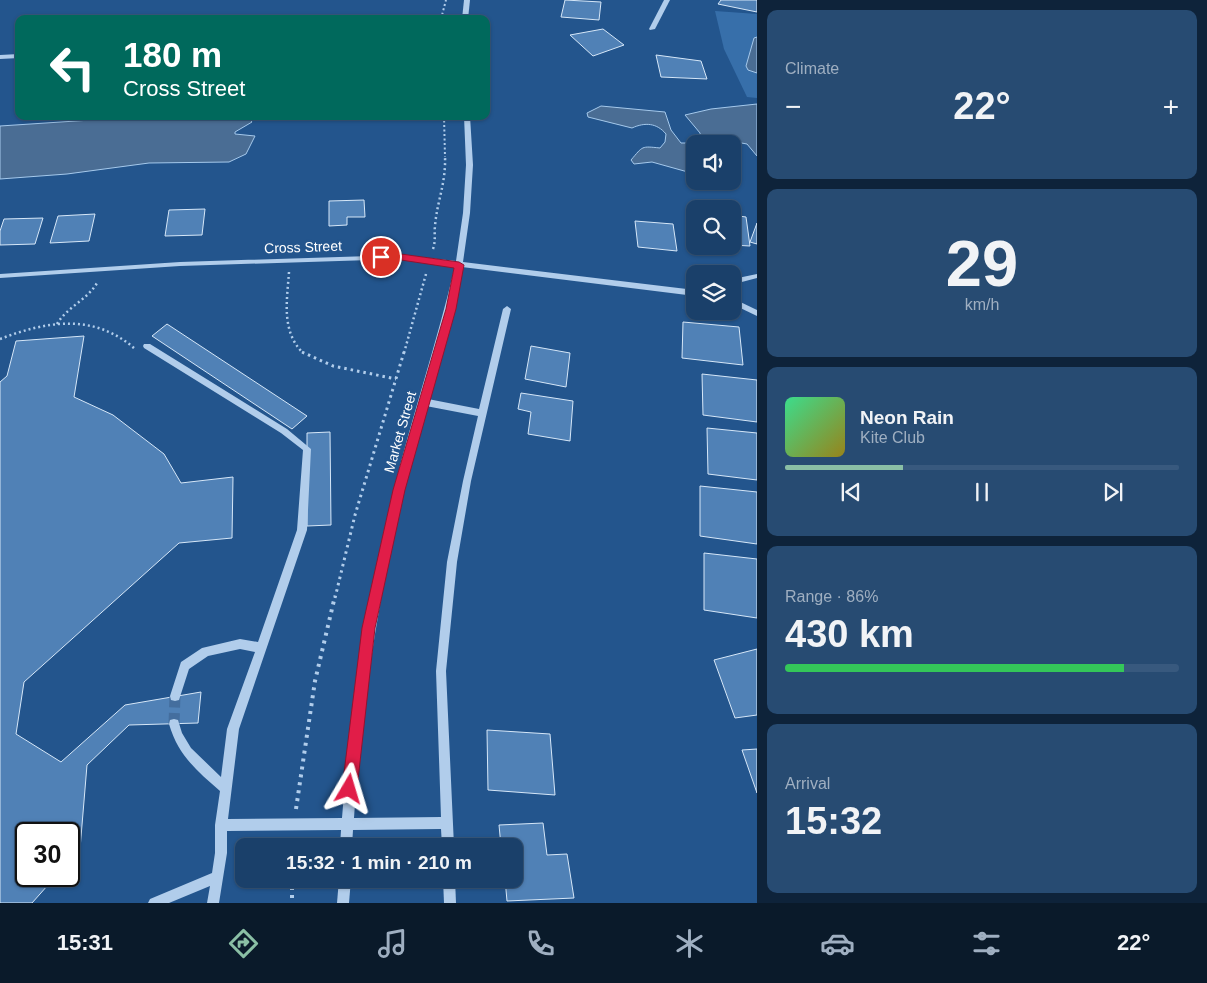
<!DOCTYPE html>
<html lang="en">
<head>
<meta charset="utf-8">
<style>
  :root { --surface:#1a406a; --page:#274b72; --text:#f1f3f6; --muted:#9fafc1; --line:#38597e; --accent:#8abfa5 }
  body { margin:0; font-family:Arial,sans-serif; background:var(--page); color:var(--text); height:100vh; display:flex; flex-direction:column; font-size:19px; white-space:nowrap }
  * { box-sizing:border-box; margin:0 }
  p { font-size:16px; color:var(--muted) }
  .icon { flex:none; width:28px; height:28px; fill:none; stroke:currentColor; stroke-width:2; stroke-linecap:round; stroke-linejoin:round }
  .map { position:relative; flex:1; overflow:hidden }
  .side { display:flex; flex-direction:column; gap:10px; padding:10px; background:#0e233a; width:450px }
  .side>* { flex:none }
  .hud { position:absolute; left:15px; top:15px; width:475px; height:105px; border-radius:10px; box-shadow:0 1px 4px #0004,0 0 0 1px var(--line); background:#00695c; color:#fff; overflow:hidden }
  .tools { position:absolute; left:686px; top:135px; display:grid; gap:10px }
  .tools a { display:grid; place-items:center; width:55px; height:55px; border-radius:10px; background:var(--surface); box-shadow:0 1px 4px #0004,0 0 0 1px var(--line); font-size:25px }
  .speed { position:absolute; left:15px; top:822px; display:flex; gap:10px; font-size:25px; font-weight:700; text-align:center }
  .speed>* { display:grid; place-content:center; width:65px; height:65px; border-radius:50%; background:var(--surface); box-shadow:0 1px 4px #0004,0 0 0 1px var(--line); line-height:1 }
  .speed .limit { border:2px solid #111; border-radius:8px; background:#fff; color:#111 }
  .pin { position:absolute; display:grid; place-items:center; width:42px; height:42px; color:#fff; margin:-21px; border:2px solid #fff; border-radius:50%; box-shadow:0 1px 5px #0007 }
  .me { position:absolute; width:55px; margin:-28px; rotate:7deg; stroke-linejoin:round; filter:drop-shadow(0 0 4px #0008) }
  .turn { display:flex; align-items:center; gap:18px; height:105px; padding:0 25px; font-size:22px }
  .turn .icon { width:65px; height:65px; stroke-width:2.5 }
  .turn b { display:block; font-size:35px; line-height:42px }
  .big { font-size:38px; font-weight:800; line-height:1.1 }
  .side .tile { flex:1; display:flex; flex-direction:column; justify-content:center; gap:8px; min-width:0; padding:0 18px; border-radius:10px; background:var(--page) }
  .side .dial { align-items:center; gap:0 }
  .dial b { font-size:65px; line-height:1 }
  .song { display:flex; align-items:center; gap:15px }
  .cover { width:60px; height:60px; border-radius:8px; background:linear-gradient(135deg,hsl(150 70% 55%),hsl(50 70% 35%)) }
  .played { height:5px; border-radius:2px; background:linear-gradient(90deg,var(--accent) 30%,var(--line) 30%) }
  .keys { display:flex; justify-content:space-around; direction:ltr }
  .heat { display:flex; justify-content:space-between; align-items:center; font-size:28px; direction:ltr }
  .charge { height:8px; border-radius:4px; background:linear-gradient(90deg,#34c759 86%,var(--line) 0) }
  .trip { position:absolute; left:235px; top:838px; width:288px; height:50px; border-radius:10px; background:var(--surface); box-shadow:0 1px 4px #0004,0 0 0 1px var(--line); font-weight:800; line-height:50px; text-align:center }
  .menu { display:flex; height:80px; justify-content:space-around; align-items:center; background:#0a1a2a; color:var(--muted) }
  .menu .icon { width:35px; height:35px }
  .menu .on { color:var(--accent) }
  .menu b { font-size:22px; color:var(--text) }
  main { display:flex; flex:1; min-height:0 }
  .map>svg:first-child { display:block }
  .green { fill:#376faa }
  .water { fill:#4a6d94; stroke:#a5c9ec }
  .building { fill:#5081b6; stroke:#d6e7f8 }
  .lines { fill:none; stroke-linecap:round; stroke-linejoin:round }
  .minor-tunnel { stroke:#446e9e; stroke-width:11; stroke-dasharray:11 5.5; stroke-linecap:butt }
  .path-far3 { stroke:#b1cdeb; stroke-width:2; stroke-dasharray:2 2.5; stroke-linecap:butt }
  .path-far2 { stroke:#b1cdeb; stroke-width:2.5; stroke-dasharray:2 3; stroke-linecap:butt }
  .path-far1 { stroke:#b1cdeb; stroke-width:3; stroke-dasharray:2.5 4; stroke-linecap:butt }
  .path { stroke:#b1cdeb; stroke-width:4; stroke-dasharray:3 5; stroke-linecap:butt }
  .minor { fill:#b1cdeb; fill-rule:evenodd }
  .route { fill:#e11d48; stroke:#92132f }
  .labels { text-anchor:middle; dominant-baseline:central; stroke-width:5; stroke-linejoin:round; paint-order:stroke }
  .street-label { font-size:14px; fill:#fff; stroke:#23558d }
</style>
</head>
<body>
<main>
<div class="map">
<svg width="757" height="903" viewBox="0 0 757 903">
  <rect width="100%" height="100%" fill="#23558d"/>
  <polygon class="green" points="715,11 757,14 757,98 747,97 724,49"/>
  <g class="water">
    <polygon points="757,37 757,73 748,70 746,66 754,38"/>
    <path d="M757,104v52l-10,-12c-17,-4 -34,0 -52,0v30l-43,-12 -18,2 -3,-4c12,-14 10,-14 29,-12l5,-6 1,-8c-9,-11 -21,-12 -34,-6l-44,-11 -1,-4 14,-7 64,6 6,18 10,13h21l-2,-10 -15,-18 26,-6z"/>
    <polygon points="152,116 247,116 252,122 235,132 235,134 255,136 246,154 229,162 149,163 67,174 0,179 0,126"/>
  </g>
  <g class="building">
    <polygon points="565,0 601,2 599,20 561,17"/>
    <polygon points="721,0 757,0 757,12 718,4"/>
    <polygon points="603,29 624,45 593,56 570,35"/>
    <polygon points="656,55 701,61 707,79 661,77"/>
    <polygon points="364,200 365,217 347,217 347,225 329,226 329,201"/>
    <polygon points="205,209 202,235 165,236 169,210"/>
    <polygon points="95,214 89,241 50,243 58,216"/>
    <polygon points="732,215 746,217 750,246 732,245"/>
    <polygon points="43,218 35,244 0,245 0,231 4,219"/>
    <polygon points="635,221 673,224 677,251 638,247"/>
    <polygon points="757,223 757,244 750,242"/>
    <polygon points="683,322 739,327 743,365 682,358"/>
    <polygon points="167,324 307,416 292,429 152,336"/>
    <polygon points="84,336 74,397 113,415 164,454 181,483 233,477 232,538 179,543 24,682 16,734 61,762 125,705 201,692 198,723 129,725 87,765 80,849 69,862 69,834 26,834 26,876 56,876 32,903 0,903 0,382 7,376 16,341"/>
    <polygon points="531,346 570,353 566,387 525,379"/>
    <polygon points="702,374 757,380 757,422 703,415"/>
    <polygon points="521,393 573,401 570,441 528,434 531,412 518,409"/>
    <polygon points="707,428 757,433 757,480 708,474"/>
    <polygon points="330,432 331,525 307,526 307,433"/>
    <polygon points="700,486 757,492 757,544 700,536"/>
    <polygon points="704,553 757,559 757,618 704,610"/>
    <polygon points="757,649 757,715 735,718 714,660"/>
    <polygon points="487,730 550,734 555,795 488,790"/>
    <polygon points="757,749 757,793 742,750"/>
    <polygon points="543,823 547,855 567,854 574,898 507,901 505,879 514,879 514,846 501,846 499,825"/>
  </g>
  <g class="lines">
    <polyline class="minor-tunnel" points="174,724 175,696"/>
    <g class="path-far3">
      <polyline points="441,19 446,0"/>
      <polyline points="444,116 445,157"/>
    </g>
    <g class="path-far2">
      <path d="M433,249c3,-9 1,-15 2,-23 2,-25 11,-42 10,-70"/>
      <path d="M289,272c-2,29 -8,59 14,81"/>
      <path d="M57,324c10,-17 30,-24 40,-41"/>
      <path d="M0,339c47,-18 93,-26 134,9"/>
      <polyline points="404,353 426,274"/>
    </g>
    <g class="path-far1">
      <polyline points="302,352 333,366 396,379"/>
      <polyline points="335,598 355,515 404,352"/>
    </g>
    <g class="path">
      <polyline points="296,809 315,681 335,596"/>
      <polyline points="292,879 292,903"/>
    </g>
    <g class="minor">
      <polygon points="464,0 470,0 468,19 462,19"/>
      <polygon points="664,0 670,0 655,29 650,30 649,29"/>
      <polygon points="19,54 19,58 0,59 0,55"/>
      <path d="M464,116h6l3,49 -3,48 -7,49 232,28v6l-233,-29 -9,40 -25,92 51,10 24,-100 4,-3 4,3 -40,172 -14,81 -11,109 8,175h-12l-1,-17 -88,1 -1,16h-12l1,-16 -114,1v22l-8,50h-12l3,-17 -41,17h-21l2,-4 62,-26 3,-20v-28l5,-34c-24,-21 -42,-36 -51,-67l1,-4 4,-1 4,1 4,13 9,15 30,29 6,-48 28,-77 -15,-3 -32,7 -19,13 -10,31 -4,1 -4,-1 -1,-4 11,-34 21,-14 38,-9 18,3 39,-112 6,-80 -22,-17 -137,-85 -1,-2 1,-2h6l137,85 24,20 -4,81 -68,199 -11,90 114,-1c8,-109 26,-219 51,-325 19,-77 44,-151 62,-227l-54,-7 -221,7 -180,12v-4l180,-12 221,-7 55,6 7,-48 3,-48zM426,406l52,10 -15,65 -16,81 -11,109 5,146 -87,1c9,-140 34,-278 72,-412z"/>
      <polygon points="757,274 757,278 738,283 732,287 733,279"/>
      <polygon points="732,298 757,310 757,316 732,304"/>
      <polygon points="339,879 351,879 349,903 337,903"/>
      <polygon points="443,879 455,879 456,903 444,903"/>
    </g>
  </g>
  <polygon class="route" points="401,254 459,262 464,265 456,309 405,490 375,628 357,789 354,794 349,796 344,794 342,789 362,628 393,490 446,309 454,268 401,260 381,260 376,257 381,254"/>
  <g class="labels">
    <g class="street-label">
      <text transform="translate(303 247) rotate(-2)">Cross Street</text>
      <text transform="translate(400 432) rotate(-74)">Market Street</text>
    </g>
  </g>
</svg>
<div class="tools">
<a><svg class="icon" aria-label="sound" viewBox="0 0 24 24"><path d="M4 9h4l5-4v14l-5-4H4zM17 9q2 3 0 6"/></svg></a>
<a><svg class="icon" aria-label="search" viewBox="0 0 24 24"><circle cx="10" cy="10" r="6"/><path d="M15 15l6 6"/></svg></a>
<a><svg class="icon" aria-label="layers" viewBox="0 0 24 24"><path d="M12 4l9 5-9 5-9-5zM3 14l9 5 9-5"/></svg></a>
</div>
<div class="speed"><div class="limit">30</div></div>
<div class="pin" style="left:381px;top:257px;background:#d93025"><svg class="icon" aria-label="arrive" viewBox="0 0 24 24"><path d="M6 21V4h12l-3 4 3 4H6"/></svg></div>
<svg class="me" style="left:349px;top:789px" viewBox="-20 -20 40 40"><path d="M0-17L14 15 0 8-14 15z" fill="#e11d48" stroke="#fff" stroke-width="4"/></svg>
<div class="trip">15:32 · 1 min · 210 m</div>
<div class="hud">
<div class="turn"><svg class="icon" aria-label="left" viewBox="0 0 24 24"><path d="M17 20v-9H6M10 6l-5 5 5 5"/></svg><div><b>180 m</b>Cross Street</div></div>
</div>
</div>
<section class="side">
<div class="tile"><p>Climate</p>
<div class="heat"><a>−</a><b class="big">22°</b><a>+</a></div>
</div>
<div class="tile dial"><b>29</b><p>km/h</p></div>
<div class="tile">
<div class="song"><i class="cover"></i><div><b>Neon Rain</b><p>Kite Club</p></div></div>
<div class="played"></div>
<div class="keys"><svg class="icon" aria-label="previous" viewBox="0 0 24 24"><path d="M18 5L8 12l10 7zM5 5v14"/></svg><svg class="icon" aria-label="pause" viewBox="0 0 24 24"><path d="M8 5v14M16 5v14"/></svg><svg class="icon" aria-label="next" viewBox="0 0 24 24"><path d="M6 5l10 7-10 7zM19 5v14"/></svg></div>
</div>
<div class="tile"><p>Range · 86%</p><b class="big">430 km</b><div class="charge"></div></div>
<div class="tile"><p>Arrival</p><b class="big">15:32</b></div>
</section>
</main>
<nav class="menu">
<b>15:31</b>
<svg class="icon on" aria-label="directions" viewBox="0 0 24 24"><path d="M12 3l9 9-9 9-9-9zM9 14v-3h6M13 9l2 2-2 2"/></svg>
<svg class="icon" aria-label="music" viewBox="0 0 24 24"><path d="M9 18V5l10-2v13"/><circle cx="6" cy="18" r="3"/><circle cx="16" cy="16" r="3"/></svg>
<svg class="icon" aria-label="phone" viewBox="0 0 24 24"><path d="M5 4h4l2 5-3 2q2 4 5 5l2-3 5 2v4C11 20 4 13 5 4z"/></svg>
<svg class="icon" aria-label="climate" viewBox="0 0 24 24"><path d="M12 3v18M4 7l16 10M4 17L20 7"/></svg>
<svg class="icon" aria-label="car" viewBox="0 0 24 24"><path d="M5 17H2v-5l4-1 3-4h7l3 4 3 1v5h-3M9 17h6M6 11h13"/><circle cx="7" cy="17" r="2"/><circle cx="17" cy="17" r="2"/></svg>
<svg class="icon" aria-label="filters" viewBox="0 0 24 24"><path d="M4 7h16M4 17h16"/><circle cx="9" cy="7" r="2"/><circle cx="15" cy="17" r="2"/></svg>
<b>22°</b>
</nav>
</body>
</html>
